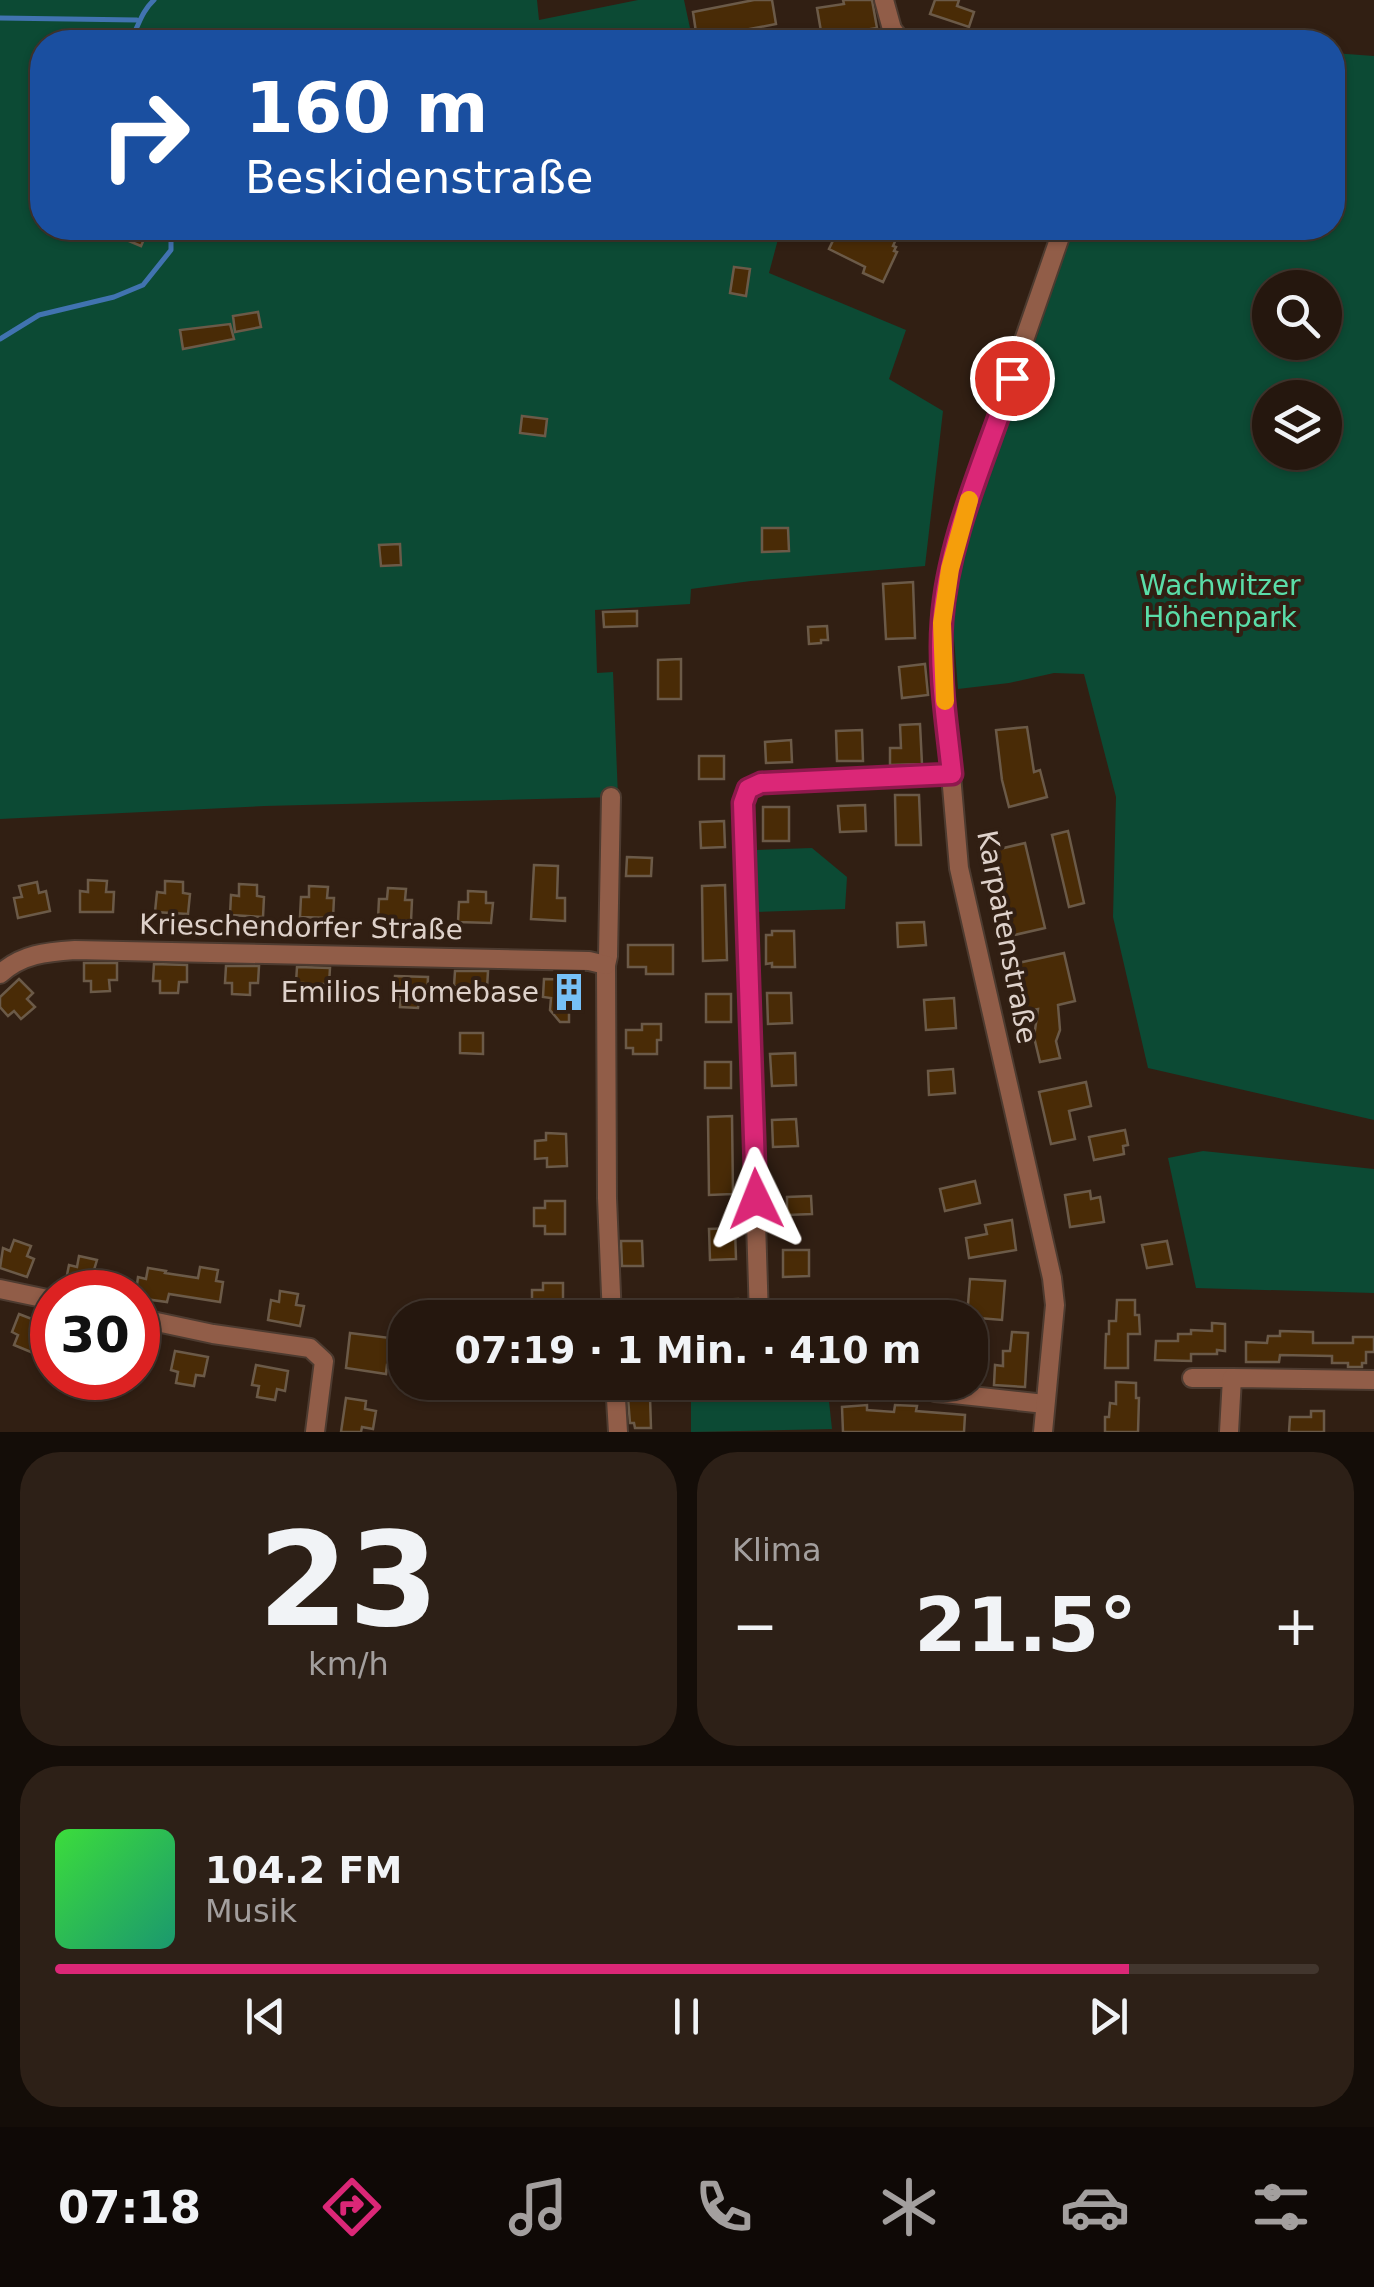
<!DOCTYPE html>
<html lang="de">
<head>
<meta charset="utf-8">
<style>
  :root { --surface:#25170e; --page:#2d2017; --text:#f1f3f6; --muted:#a39f9e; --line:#42362e; --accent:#db2777 }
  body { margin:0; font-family:"DejaVu Sans",sans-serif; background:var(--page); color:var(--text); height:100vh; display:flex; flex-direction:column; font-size:38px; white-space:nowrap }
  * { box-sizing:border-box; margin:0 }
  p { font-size:32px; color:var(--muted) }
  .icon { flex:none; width:55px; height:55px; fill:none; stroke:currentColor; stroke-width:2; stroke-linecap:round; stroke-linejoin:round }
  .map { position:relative; height:1432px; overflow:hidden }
  .details { display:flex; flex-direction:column; gap:20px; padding:20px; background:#140d08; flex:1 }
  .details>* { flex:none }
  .banner { position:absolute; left:30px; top:30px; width:1315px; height:210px; border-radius:40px; box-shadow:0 2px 8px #0004,0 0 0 2px var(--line); background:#1a4fa0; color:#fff; overflow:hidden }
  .tools { position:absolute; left:1252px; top:270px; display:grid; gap:20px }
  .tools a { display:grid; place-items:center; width:90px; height:90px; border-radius:50%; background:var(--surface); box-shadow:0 2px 8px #0004,0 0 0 2px var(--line); font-size:50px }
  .speed { position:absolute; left:30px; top:1270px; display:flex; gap:20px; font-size:50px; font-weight:700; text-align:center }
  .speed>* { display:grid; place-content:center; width:130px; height:130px; border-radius:50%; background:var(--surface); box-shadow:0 2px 8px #0004,0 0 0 2px var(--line); line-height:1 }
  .speed .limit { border:15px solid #d22; background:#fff; color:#111 }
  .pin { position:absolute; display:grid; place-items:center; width:85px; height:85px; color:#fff; margin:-42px; border:5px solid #fff; border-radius:50%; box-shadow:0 2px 10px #0007 }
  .me { position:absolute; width:110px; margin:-55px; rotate:358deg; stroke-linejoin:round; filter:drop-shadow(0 0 8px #0008) }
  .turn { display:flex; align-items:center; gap:35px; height:210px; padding:0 50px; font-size:45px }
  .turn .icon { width:130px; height:130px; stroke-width:2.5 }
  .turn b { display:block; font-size:70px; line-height:85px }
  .big { font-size:75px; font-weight:700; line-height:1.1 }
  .details .widget { flex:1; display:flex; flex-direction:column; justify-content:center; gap:15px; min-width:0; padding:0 35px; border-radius:40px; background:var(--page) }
  .details .dial { align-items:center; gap:0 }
  .dial b { font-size:130px; line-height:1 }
  .song { display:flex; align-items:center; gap:30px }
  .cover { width:120px; height:120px; border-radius:15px; background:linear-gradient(135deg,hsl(120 70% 55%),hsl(160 70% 35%)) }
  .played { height:10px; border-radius:5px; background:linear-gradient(90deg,var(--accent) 85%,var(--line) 85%) }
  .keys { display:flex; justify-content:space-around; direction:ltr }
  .heat { display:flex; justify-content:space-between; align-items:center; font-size:55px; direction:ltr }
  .details .tiles { flex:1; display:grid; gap:20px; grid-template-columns:1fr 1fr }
  .widget:last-child { grid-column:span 2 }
  .trip { position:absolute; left:388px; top:1300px; width:600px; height:100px; border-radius:40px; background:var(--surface); box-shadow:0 2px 8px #0004,0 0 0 2px var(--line); font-weight:700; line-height:100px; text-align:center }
  .tab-bar { display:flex; height:160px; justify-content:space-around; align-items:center; background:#0f0906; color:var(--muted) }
  .tab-bar .icon { width:70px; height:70px }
  .tab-bar .current { color:var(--accent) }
  .tab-bar b { font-size:45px; color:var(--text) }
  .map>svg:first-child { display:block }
  .green { fill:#0c4a34; fill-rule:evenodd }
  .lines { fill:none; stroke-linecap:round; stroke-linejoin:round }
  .stream { stroke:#4173b0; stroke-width:5 }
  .building { fill:#492b06; stroke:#6b5a48; stroke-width:2.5 }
  .minor-casing { stroke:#4d3b30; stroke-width:22 }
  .minor { stroke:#915d48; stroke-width:18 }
  .route-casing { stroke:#8e194d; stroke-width:25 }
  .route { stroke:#db2777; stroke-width:18 }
  .slow { stroke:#f59e0b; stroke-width:18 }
  .labels { text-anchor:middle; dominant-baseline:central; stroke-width:8; stroke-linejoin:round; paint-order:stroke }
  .park-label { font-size:28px; fill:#5adda8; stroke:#311f13 }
  .street-label { font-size:28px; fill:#ded1ca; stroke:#311f13 }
  .poi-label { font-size:28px; fill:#ded1ca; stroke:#311f13; text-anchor:end }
</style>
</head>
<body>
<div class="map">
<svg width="1374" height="1432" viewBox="0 0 1374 1432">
  <rect width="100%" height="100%" fill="#311f13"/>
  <g class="green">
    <polygon points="0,0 537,0 539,20 638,0 684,0 693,42 42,42 42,228 781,228 769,273 906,330 889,379 943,411 925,566 751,581 691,589 690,604 595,610 597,673 613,672 618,797 265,806 0,819"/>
    <path d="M1333,53l41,3v1064l-226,-52 -35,-151 3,-120 -32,-123 -30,-1 -45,10 -51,6 -5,-63 10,-70 101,-300 7,-28h261zM1270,288h55v54h-55zM1270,398h55v54h-55z"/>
    <polygon points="812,848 847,877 845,909 756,912 754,850"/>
    <polygon points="1203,1151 1374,1169 1374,1293 1196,1288 1168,1158"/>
    <polygon points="691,1383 827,1383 832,1429 691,1432"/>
  </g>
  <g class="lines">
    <g class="stream">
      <polyline points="0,18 137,20"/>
      <path d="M129,42c10,-15 11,-29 25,-42"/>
      <polyline points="0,339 39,315 114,297 143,285 171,250 171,228"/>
    </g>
  </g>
  <g class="building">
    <polygon points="754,0 772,0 776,24 697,39 693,12"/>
    <polygon points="843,0 872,0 877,28 822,37 817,8 844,4"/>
    <polygon points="935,0 959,0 957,6 974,12 969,27 930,14"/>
    <polygon points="98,228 149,228 141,246"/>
    <polygon points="839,228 876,228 897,237 893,246 896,247 894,251 897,252 883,282 863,273 865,267 829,249"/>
    <polygon points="734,267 750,269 746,296 730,293"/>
    <polygon points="258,312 261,327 235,332 233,316"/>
    <polygon points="230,324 234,339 183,349 180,330"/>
    <polygon points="522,416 547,419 545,436 520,433"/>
    <polygon points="762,528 788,528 789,551 762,552"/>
    <polygon points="400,544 401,565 381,566 379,545"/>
    <polygon points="913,582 915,638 886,639 883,584"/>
    <polygon points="637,611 637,626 604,627 603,612"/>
    <polygon points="827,626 828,640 821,640 821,643 809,644 808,627"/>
    <polygon points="681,659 681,699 658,699 658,660"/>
    <polygon points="925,664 928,695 902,698 899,667"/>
    <polygon points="920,724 922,764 890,765 890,748 901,748 900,725"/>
    <polygon points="1027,727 1034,772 1040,770 1047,797 1009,807 1002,780 996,730"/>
    <polygon points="862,730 863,761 837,761 836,731"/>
    <polygon points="791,740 792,762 766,763 765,742"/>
    <rect x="699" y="756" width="25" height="23"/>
    <polygon points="895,795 919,795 921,845 896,845"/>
    <polygon points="865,805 866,831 840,832 838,806"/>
    <rect x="763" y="807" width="26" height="34"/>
    <polygon points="724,821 725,847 701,848 700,822"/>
    <polygon points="1068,831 1084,903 1069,907 1052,835"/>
    <polygon points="1025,843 1045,928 1010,936 991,851"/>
    <polygon points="627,857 652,858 651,876 626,876"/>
    <polygon points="534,865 558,866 557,898 565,898 565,921 531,919"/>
    <polygon points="88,880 107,881 106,892 114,892 113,912 80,912 80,891 88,892"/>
    <polygon points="165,881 183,882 183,893 190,894 188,914 155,912 157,892 165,893"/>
    <polygon points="37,882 39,893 46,891 50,911 18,918 14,898 22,897 19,886"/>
    <polygon points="239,884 257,885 257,896 264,897 263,917 230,915 231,895 239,896"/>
    <polygon points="725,885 727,960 703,961 702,886"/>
    <polygon points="309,886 328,887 327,898 334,898 333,918 300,917 301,897 309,897"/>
    <polygon points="388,888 406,889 405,900 412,900 411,921 378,919 379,899 387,899"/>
    <polygon points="468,891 486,892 486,903 493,903 491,923 458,922 459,902 468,902"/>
    <polygon points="924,922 926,945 898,947 897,923"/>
    <polygon points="772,931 794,931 795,967 772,967 772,963 766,964 766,935 772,935"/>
    <polygon points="628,945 673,945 673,974 646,974 646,967 628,967"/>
    <polygon points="1064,953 1075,1001 1058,1005 1060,1030 1056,1041 1060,1058 1040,1062 1034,1037 1038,1009 1028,1011 1018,963"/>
    <polygon points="84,963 117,963 117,980 109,980 110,991 91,992 91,981 84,981"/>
    <polygon points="154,964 187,965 187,982 179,982 178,993 160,993 160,981 153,981"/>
    <polygon points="226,966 259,966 258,983 250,983 250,995 232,994 232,983 225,983"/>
    <polygon points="297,967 330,968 329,984 321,984 321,995 302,994 303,983 296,983"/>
    <polygon points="455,971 488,971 487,988 479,987 479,999 461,998 461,987 454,986"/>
    <polygon points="395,976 428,977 427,997 419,997 418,1008 400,1007 401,996 394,995"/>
    <polygon points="19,979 33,993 27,999 35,1007 21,1019 14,1011 8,1016 0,1007 0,997"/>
    <polygon points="544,979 578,980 577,1004 569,1004 569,1022 560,1022 550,1010 551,998 543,997"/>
    <polygon points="767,993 791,993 792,1023 768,1024"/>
    <rect x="706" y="994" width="25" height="28"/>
    <polygon points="954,998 956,1028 926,1030 924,1000"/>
    <polygon points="642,1024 661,1024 661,1040 657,1040 657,1054 633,1054 633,1048 626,1048 626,1030 642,1030"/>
    <polygon points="460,1033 483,1033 483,1054 460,1053"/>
    <polygon points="795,1053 796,1085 772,1086 770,1054"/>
    <rect x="705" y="1062" width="26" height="26"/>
    <polygon points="953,1069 955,1093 929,1095 928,1071"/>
    <polygon points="1086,1082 1091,1106 1069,1111 1075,1139 1051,1144 1039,1092"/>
    <polygon points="732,1116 733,1194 709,1195 708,1117"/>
    <polygon points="796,1119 798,1146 773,1147 772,1120"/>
    <polygon points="1125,1130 1128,1145 1123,1146 1124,1154 1094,1160 1089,1137"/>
    <polygon points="546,1133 566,1134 567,1166 547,1167 547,1158 535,1159 535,1141 546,1140"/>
    <polygon points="975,1181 980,1203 945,1211 940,1189"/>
    <polygon points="1090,1191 1091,1199 1100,1197 1104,1222 1070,1227 1065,1195"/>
    <polygon points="811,1196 812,1214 787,1215 787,1197"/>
    <polygon points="545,1201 565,1201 565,1234 545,1234 545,1226 534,1226 534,1208 545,1208"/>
    <polygon points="1012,1220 1016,1250 969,1258 966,1238 987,1234 985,1225"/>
    <polygon points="735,1228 736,1259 710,1260 709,1229"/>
    <polygon points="14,1240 31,1246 27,1256 34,1259 27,1277 0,1268 3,1248 10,1251"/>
    <polygon points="621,1241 642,1241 643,1266 622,1266"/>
    <polygon points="1167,1241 1172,1264 1147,1268 1142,1245"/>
    <polygon points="783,1250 809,1250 809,1276 783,1277"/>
    <polygon points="79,1256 97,1260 94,1270 101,1272 97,1291 65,1285 69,1265 77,1267"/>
    <polygon points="200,1267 218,1270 216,1281 223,1282 220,1302 169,1294 167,1302 138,1298 136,1292 138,1277 146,1279 148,1268 166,1271 165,1273 198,1278"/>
    <polygon points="970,1279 1005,1281 1002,1320 967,1317"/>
    <polygon points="543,1283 563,1283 563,1316 544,1316 543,1308 532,1309 532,1290 543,1290"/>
    <polygon points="280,1291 298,1294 296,1305 304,1306 300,1326 268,1320 271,1300 279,1302"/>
    <polygon points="738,1299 738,1316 714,1317 714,1300"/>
    <polygon points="1117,1300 1135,1300 1135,1315 1139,1315 1140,1334 1128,1334 1128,1368 1105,1368 1106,1334 1109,1334 1109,1321 1116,1321"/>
    <polygon points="19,1314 50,1326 42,1345 35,1342 31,1352 14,1345 18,1335 12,1332"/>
    <polygon points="1212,1323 1225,1324 1225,1351 1217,1350 1217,1354 1191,1354 1191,1361 1155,1360 1156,1341 1178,1341 1178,1334 1191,1334 1191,1330 1212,1331"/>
    <polygon points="1280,1331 1313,1332 1313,1343 1353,1343 1353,1337 1374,1337 1374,1352 1366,1352 1366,1363 1362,1363 1362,1367 1348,1367 1348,1363 1332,1363 1332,1356 1280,1355 1279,1362 1246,1362 1246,1342 1267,1343 1268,1336 1280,1336"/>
    <polygon points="1012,1332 1028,1333 1025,1387 994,1385 995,1365 1003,1366 1003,1351 1010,1351"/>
    <polygon points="350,1333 390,1338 389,1347 405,1349 405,1368 387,1365 386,1374 346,1368"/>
    <polygon points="175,1351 208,1357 204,1376 196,1375 194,1386 176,1383 178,1372 171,1370"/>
    <polygon points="256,1365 288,1371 285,1391 277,1389 275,1400 257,1397 259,1386 252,1385"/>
    <polygon points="1116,1382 1136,1383 1136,1398 1139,1398 1138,1432 1105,1432 1105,1417 1109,1417 1110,1403 1116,1404"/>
    <polygon points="650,1397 651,1428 635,1428 634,1423 630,1423 628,1398"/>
    <polygon points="346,1398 366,1401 365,1409 376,1411 373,1429 362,1427 361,1432 341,1432"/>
    <polygon points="867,1405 867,1410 894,1412 895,1405 917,1406 916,1411 965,1415 964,1432 843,1432 842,1407"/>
    <polygon points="1311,1411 1324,1411 1324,1432 1289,1432 1290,1417 1311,1417"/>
  </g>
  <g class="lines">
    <g class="minor-casing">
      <g id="minor">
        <polyline points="884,0 892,29 902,42"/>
        <polyline points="611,797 608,956 606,965 607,1198 612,1318"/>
        <path d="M0,974c22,-20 46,-22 75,-24l514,11 17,4"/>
        <polyline points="0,1289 52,1300"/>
        <polyline points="138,1318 213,1334 310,1348 324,1361 315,1432"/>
        <polyline points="759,1318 743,803 749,789 761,783 952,775"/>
        <polyline points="1192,1378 1232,1378"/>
        <polyline points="615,1382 618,1432"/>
        <polyline points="921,1382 935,1392 1045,1404"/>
        <polyline points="1043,1432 1055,1305 1052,1278 959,868 945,705 942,623 950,569 962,519 1063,228"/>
        <polyline points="1229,1432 1232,1378 1374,1380"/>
      </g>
    </g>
    <use href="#minor" class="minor"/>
  </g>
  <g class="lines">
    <g class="route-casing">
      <path id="route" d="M756,1199l-13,-396 5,-14 13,-6 191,-9c-5,-49 -14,-103 -10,-153 6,-84 44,-163 70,-243"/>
    </g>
    <use href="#route" class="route"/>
    <polyline class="slow" points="945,701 942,623 950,569 969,500"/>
  </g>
  <defs>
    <g id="building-bare" transform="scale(3)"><path d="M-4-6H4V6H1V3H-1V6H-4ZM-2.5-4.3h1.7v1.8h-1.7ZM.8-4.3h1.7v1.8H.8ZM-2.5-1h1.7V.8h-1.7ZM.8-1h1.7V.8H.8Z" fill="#76c0f7" stroke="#311f13" stroke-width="2.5" paint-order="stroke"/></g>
  </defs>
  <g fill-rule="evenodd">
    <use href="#building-bare" x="569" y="992"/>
  </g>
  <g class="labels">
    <g class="park-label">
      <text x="1220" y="585">Wachwitzer<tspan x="1220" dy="32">Höhenpark</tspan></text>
    </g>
    <g class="street-label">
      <text transform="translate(301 927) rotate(1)">Krieschendorfer Straße</text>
      <text transform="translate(1007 937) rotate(79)">Karpatenstraße</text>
    </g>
    <g class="poi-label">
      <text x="539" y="992">Emilios Homebase</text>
    </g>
  </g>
</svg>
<div class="tools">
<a><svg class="icon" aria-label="search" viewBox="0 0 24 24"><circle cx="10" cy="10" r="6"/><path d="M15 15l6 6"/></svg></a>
<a><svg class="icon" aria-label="layers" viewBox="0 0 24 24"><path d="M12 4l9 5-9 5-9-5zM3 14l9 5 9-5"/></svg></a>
</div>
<div class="speed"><div class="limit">30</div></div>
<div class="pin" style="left:1012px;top:378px;background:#d93025"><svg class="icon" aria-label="arrive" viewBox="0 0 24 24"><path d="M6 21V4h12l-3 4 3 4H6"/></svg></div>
<svg class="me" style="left:756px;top:1199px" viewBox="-20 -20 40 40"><path d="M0-17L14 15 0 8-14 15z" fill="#db2777" stroke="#fff" stroke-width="4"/></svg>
<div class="trip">07:19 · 1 Min. · 410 m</div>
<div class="banner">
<div class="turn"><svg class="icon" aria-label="right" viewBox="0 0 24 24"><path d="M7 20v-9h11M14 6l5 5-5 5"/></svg><div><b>160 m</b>Beskidenstraße</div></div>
</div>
</div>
<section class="details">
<div class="tiles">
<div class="widget dial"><b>23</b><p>km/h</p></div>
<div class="widget"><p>Klima</p>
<div class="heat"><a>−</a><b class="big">21.5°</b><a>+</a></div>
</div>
<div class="widget">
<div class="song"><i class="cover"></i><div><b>104.2 FM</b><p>Musik</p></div></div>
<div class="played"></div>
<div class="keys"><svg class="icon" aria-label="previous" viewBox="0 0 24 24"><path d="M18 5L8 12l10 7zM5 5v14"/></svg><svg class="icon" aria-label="pause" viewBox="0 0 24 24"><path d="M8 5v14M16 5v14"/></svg><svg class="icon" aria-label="next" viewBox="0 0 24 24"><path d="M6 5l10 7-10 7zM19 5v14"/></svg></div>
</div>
</div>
</section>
<nav class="tab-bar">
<b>07:18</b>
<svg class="icon current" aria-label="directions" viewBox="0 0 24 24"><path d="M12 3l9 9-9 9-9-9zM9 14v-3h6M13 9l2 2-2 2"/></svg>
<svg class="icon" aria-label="music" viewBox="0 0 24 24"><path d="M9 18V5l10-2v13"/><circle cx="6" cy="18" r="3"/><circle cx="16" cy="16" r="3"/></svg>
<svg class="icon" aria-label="phone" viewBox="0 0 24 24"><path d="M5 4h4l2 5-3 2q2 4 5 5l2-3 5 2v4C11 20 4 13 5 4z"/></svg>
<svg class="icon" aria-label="climate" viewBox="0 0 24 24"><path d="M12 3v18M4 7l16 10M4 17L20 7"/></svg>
<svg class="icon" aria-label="car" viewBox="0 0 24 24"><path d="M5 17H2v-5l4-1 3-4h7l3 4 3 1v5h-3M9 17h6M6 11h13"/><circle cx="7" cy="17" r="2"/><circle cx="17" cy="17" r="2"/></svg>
<svg class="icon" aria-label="filters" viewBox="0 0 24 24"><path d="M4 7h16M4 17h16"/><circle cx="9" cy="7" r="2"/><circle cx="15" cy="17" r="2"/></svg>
</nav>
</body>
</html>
